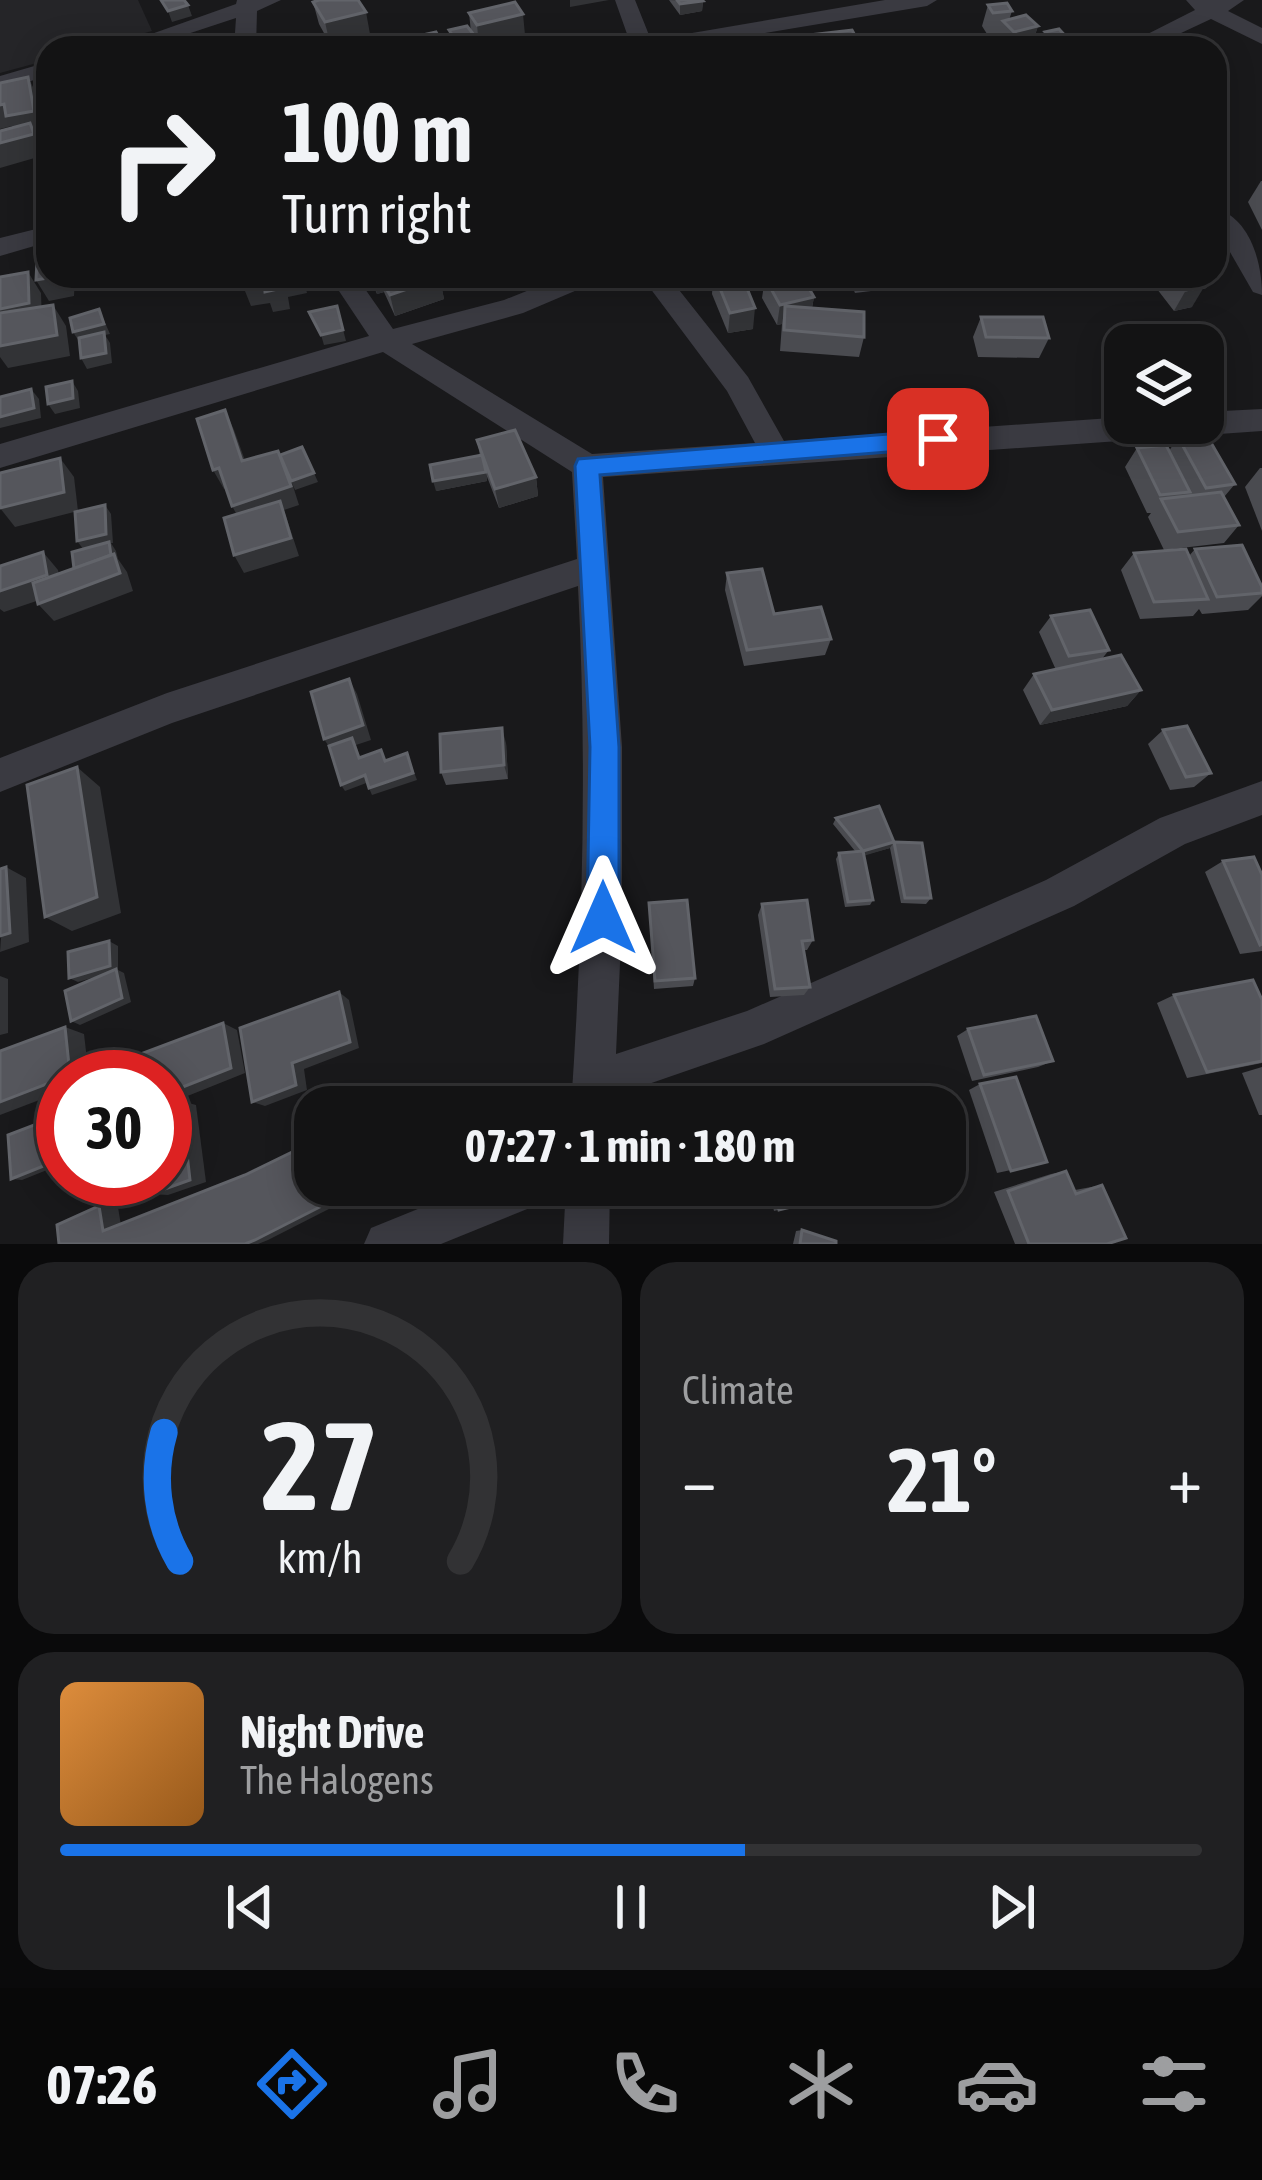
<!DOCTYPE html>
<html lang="en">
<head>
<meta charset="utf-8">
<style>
  :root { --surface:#131314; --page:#202022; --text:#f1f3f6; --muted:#9d9ea0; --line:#323234; --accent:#1a73e8 }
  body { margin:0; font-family:"Asap Condensed",sans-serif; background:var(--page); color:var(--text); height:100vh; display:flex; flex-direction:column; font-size:45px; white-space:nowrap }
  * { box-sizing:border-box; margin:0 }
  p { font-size:39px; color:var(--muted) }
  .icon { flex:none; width:66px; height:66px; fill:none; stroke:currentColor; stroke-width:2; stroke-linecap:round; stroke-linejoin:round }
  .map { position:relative; height:1244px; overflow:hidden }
  .side { display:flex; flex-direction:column; gap:18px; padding:18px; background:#0a0a0b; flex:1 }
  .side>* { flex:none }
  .guide { position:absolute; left:36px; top:36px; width:1191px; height:252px; border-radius:36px; box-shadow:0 6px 30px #0003,0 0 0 3px var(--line); background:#131314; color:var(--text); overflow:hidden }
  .controls { position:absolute; left:1104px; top:324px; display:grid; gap:24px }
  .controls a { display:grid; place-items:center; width:120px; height:120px; border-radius:24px; background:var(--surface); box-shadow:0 6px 30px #0003,0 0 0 3px var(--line); font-size:60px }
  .speed { position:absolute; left:36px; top:1050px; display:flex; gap:24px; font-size:60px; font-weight:700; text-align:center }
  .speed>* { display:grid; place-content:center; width:156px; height:156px; border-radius:50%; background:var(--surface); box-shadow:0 6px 30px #0003,0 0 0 3px var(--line); line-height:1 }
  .speed .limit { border:18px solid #d22; background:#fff; color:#111 }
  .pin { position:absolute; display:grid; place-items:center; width:102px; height:102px; color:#fff; margin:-51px; border-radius:24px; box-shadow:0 6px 18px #0006 }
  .me { position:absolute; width:132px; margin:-66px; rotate:0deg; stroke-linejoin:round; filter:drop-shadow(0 0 9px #0008) }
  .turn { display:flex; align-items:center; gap:42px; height:252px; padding:0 48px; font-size:54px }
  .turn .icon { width:156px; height:156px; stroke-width:2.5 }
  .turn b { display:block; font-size:84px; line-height:102px }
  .big { font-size:90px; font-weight:700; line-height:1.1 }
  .side .widget { flex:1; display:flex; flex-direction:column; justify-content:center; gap:18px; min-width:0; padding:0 42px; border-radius:36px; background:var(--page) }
  .side .dial { align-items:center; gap:0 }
  .dial svg { height:312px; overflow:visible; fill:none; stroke:var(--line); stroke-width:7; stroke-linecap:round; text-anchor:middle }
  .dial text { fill:var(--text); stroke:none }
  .song { display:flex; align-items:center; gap:36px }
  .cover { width:144px; height:144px; border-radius:18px; background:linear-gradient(135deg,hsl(30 70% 55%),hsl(30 70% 35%)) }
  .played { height:12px; border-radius:6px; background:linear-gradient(90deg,var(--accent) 60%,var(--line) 60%) }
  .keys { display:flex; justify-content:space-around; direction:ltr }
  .heat { display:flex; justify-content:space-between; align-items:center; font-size:66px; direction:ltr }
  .side .tiles { flex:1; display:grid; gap:18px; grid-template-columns:1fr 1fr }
  .widget:last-child { grid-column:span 2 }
  .trip { position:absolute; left:294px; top:1086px; width:672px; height:120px; border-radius:36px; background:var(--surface); box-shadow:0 6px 30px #0003,0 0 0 3px var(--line); font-weight:700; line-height:120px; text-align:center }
  .tabs { display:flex; height:192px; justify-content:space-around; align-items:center; background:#080808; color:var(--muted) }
  .tabs .icon { width:84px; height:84px }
  .tabs .selected { color:var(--accent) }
  .tabs b { font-size:54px; color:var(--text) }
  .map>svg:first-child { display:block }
  .built { fill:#252528 }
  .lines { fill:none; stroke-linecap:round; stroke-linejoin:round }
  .minor { fill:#3a3a41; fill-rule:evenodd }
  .wall { fill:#4a4b50 }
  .shaded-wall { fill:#323336 }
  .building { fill:#55565c; stroke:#62646a; stroke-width:3 }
  .route { fill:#1a73e8; stroke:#114b97; stroke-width:3 }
</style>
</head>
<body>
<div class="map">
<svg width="1262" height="1244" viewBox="0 0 1262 1244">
  <rect width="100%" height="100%" fill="#19191b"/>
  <polygon class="built" points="0,0 138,0 152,31 90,48 48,48 48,60 0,73"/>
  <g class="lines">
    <g class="minor">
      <polygon points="237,0 281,0 257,11 256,48 234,48 236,18 145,48 112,48 236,4"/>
      <polygon points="615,0 635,0 651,40 885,0 937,0 927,6 675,48 632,48"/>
      <polygon points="1186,0 1244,0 1228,11 1262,28 1262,44 1211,19 1149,48 1120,48 1195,10"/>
      <polygon points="48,62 48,76 0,90 0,76"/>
      <path d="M1215,208c35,10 47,54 47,87l-9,-3 -38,-66z"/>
      <polygon points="48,226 48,242 0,256 0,238"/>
      <path d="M329,276h27l37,53 111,-29 60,-24h36l-4,6 -73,31 -111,31 180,110 163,-11 -28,-52 -86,-115h27l80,101 36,64 341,-24v6h78v-11l59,-3v22l-659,46 19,270v171l-6,136 131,-43 299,-131 114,-62 102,-37v34l-77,29 -111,62 -310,138 -150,52 -1,11h-42c12,-175 16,-346 7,-521l-406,137 -172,69v-34l167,-65 410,-134 -5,-87 -189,-120 -383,116v-24l369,-108z"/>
      <polygon points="477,1185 553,1185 547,1201 441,1244 364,1244 371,1228"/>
      <polygon points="566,1185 610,1185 609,1244 563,1244"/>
    </g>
  </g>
  <g class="wall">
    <polygon points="669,0 703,1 702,11 680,15"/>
    <polygon points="313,2 370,34 330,44 319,24"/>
    <polygon points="988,5 1012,11 1009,20 1038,26 1031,47 971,48 972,46 996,42 999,33 987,34 982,26"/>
    <polygon points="469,13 525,35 481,46 481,48 455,48 450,41 449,30 471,32"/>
    <polygon points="1045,32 1072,43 1070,48 1039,48"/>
    <polygon points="809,35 859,43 859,48 807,48"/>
    <polygon points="1261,181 1262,181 1262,230 1248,202"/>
    <polygon points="369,276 439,276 444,299 395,316 384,292 377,294"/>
    <polygon points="713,276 742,276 753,329 728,333 712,294"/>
    <polygon points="848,276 906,276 903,287 855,293"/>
    <polygon points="1147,276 1196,276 1192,307 1174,311 1150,280 1152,276"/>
    <polygon points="765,278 814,297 812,308 864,337 859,357 780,351 782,324 777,325 762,298"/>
    <polygon points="981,317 1049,338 1039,358 978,357 973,337"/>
    <polygon points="1178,437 1235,484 1224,497 1239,525 1224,543 1164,550 1148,517 1151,513 1147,513 1125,467 1137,448 1169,451"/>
    <polygon points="477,440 536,477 538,496 499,508 486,474 487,481 436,491 480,456"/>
    <polygon points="1260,468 1262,468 1262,531 1245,487"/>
    <polygon points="1195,549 1262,587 1262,596 1248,610 1202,614 1199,609 1193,616 1140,619 1121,570 1134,553 1189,556"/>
    <polygon points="727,573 774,614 831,639 825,655 744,666 725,590"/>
    <polygon points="1051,616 1109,650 1101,660 1141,690 1127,706 1040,725 1023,690 1034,674 1056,670 1039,632"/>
    <polygon points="1163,730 1211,773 1194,787 1170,790 1148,744"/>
    <polygon points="506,743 508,779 446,785 441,772"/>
    <polygon points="836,818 894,842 931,898 926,904 901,903 890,848 864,855 873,900 870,905 845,907 836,859 839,853 855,851 833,824"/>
    <polygon points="1223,861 1262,875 1262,951 1240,954 1205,872"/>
    <polygon points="649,903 695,978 693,986 654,989"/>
    <polygon points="762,904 813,940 807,950 804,950 810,987 804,995 770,997 758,915"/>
    <polygon points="1174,995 1262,1000 1262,1063 1187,1078 1157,1003"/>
    <polygon points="968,1029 1053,1061 1038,1067 972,1081 957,1036"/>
    <polygon points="1262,1067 1262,1115 1259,1115 1242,1073"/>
    <polygon points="980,1084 1047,1162 997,1173 969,1090"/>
    <polygon points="1066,1171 1075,1190 1102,1185 1107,1244 1015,1244 994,1192 1051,1174"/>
    <polygon points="768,1185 824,1185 828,1198 774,1211"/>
    <polygon points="802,1230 836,1244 793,1244 796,1231"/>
  </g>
  <g class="shaded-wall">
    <polygon points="570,0 609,0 570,7"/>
    <polygon points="703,1 702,11 680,15 680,4"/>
    <polygon points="188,5 192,16 172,22 168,11"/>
    <polygon points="366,12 370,34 330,44 325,22"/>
    <polygon points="523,14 525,35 481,46 481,48 467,48 479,45 477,25"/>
    <polygon points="1038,26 1031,47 1009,48 1014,32"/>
    <polygon points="28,77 39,99 46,132 36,134 45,155 0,168 0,143 18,138 12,126 0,129 0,137 0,105"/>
    <polygon points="28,272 41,293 42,324 0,326 0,309"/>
    <polygon points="60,276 75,276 74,296 49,301 36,280"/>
    <polygon points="158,276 179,276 180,280 162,284"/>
    <polygon points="280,276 303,276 307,293 288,297 290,309 273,312 270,303 251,306 243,286"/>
    <polygon points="372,276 431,276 380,278 384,292 377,294"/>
    <polygon points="440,278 444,299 395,316 390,295"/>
    <polygon points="1204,287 1192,307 1174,311 1186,290"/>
    <polygon points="814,297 810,318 785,306 782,324 777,325 780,305"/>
    <polygon points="53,305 66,326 70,356 8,368 0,357 0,346"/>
    <polygon points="337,306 346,341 324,345 321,335"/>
    <polygon points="755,308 753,329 728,333 730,313"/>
    <polygon points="99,309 110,334 105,335 110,343 112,363 87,369 81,358 80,343 73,332"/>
    <polygon points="72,381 78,391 80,408 55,414 48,404"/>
    <polygon points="31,389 39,399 41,418 0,428 0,417"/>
    <polygon points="225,410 234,430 252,480 242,461"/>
    <polygon points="278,451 291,481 314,473 318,482 295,490 292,483 299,505 284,510 299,556 244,573 234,555 242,524 232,506"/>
    <polygon points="60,458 74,477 78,511 15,527 0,508"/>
    <polygon points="219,468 230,487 224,489 213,470"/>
    <polygon points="486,472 487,481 436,491 433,481"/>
    <polygon points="536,477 538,496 499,508 495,489"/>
    <polygon points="105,505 111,514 113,543 111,543 116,551 118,559 127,572 133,591 54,621 38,604 120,573 84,550 77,541"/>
    <polygon points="43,552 58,570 63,592 4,612 0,609 0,591"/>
    <polygon points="349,679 357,694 371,740 356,745 363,765 333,753 324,739"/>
    <polygon points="1141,690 1127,706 1040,725 1052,710"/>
    <polygon points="502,728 506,743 508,779 504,765"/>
    <polygon points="407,753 417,780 372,795 369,788"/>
    <polygon points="77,767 100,787 121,913 72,931 45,917"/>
    <polygon points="365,775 369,782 345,791 341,785"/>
    <polygon points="894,842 890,848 860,857 863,851"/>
    <polygon points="6,867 26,878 29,942 0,952"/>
    <polygon points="109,941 118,946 118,970 124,973 131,1002 80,1025 71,1021 116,971 78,982 69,978"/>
    <polygon points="0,976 8,979 8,1033 0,1035"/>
    <polygon points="339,992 349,1000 359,1048 304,1069 307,1090 265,1106 252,1102 292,1063"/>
    <polygon points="223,1023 237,1030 245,1073 165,1105 165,1094"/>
    <polygon points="65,1027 84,1034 89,1077 66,1077"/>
    <polygon points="63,1078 63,1091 0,1115 0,1102"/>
    <polygon points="181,1101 196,1105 206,1182 168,1195 151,1194"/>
    <polygon points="47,1120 57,1122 62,1164 22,1180 11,1179"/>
    <polygon points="363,1185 376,1185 268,1240 258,1244 245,1244"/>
    <polygon points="99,1206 118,1207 122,1232 103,1231"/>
  </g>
  <g class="building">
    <polygon points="161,0 184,0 188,5 168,11"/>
    <polygon points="319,0 358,0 366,12 325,22 313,2"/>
    <polygon points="677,0 702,0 703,1 680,4"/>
    <polygon points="515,2 523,14 477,25 469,13"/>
    <polygon points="1007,3 1012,11 993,13 988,5"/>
    <polygon points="1026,15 1038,26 1014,32 1003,21"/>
    <polygon points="467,26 481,44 461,48 449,30"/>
    <polygon points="1059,29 1072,43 1058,46 1045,32"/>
    <polygon points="852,30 859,43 816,48 809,35"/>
    <polygon points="436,32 443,45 430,48 414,48 409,38"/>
    <polygon points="1017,38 1026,48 1006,48 1000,41"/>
    <polygon points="998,42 1003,48 974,48 972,46"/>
    <polygon points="289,44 291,48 269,48"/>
    <polygon points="28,77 34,111 6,116 4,104 0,105 0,83"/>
    <polygon points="30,123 34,134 0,143 0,131"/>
    <polygon points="48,128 48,159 41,130"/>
    <polygon points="48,239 48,276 60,276 36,280 38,241"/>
    <polygon points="28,272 29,303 0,309 0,277"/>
    <polygon points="241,276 281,276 282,288 265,292 264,282 243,286"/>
    <polygon points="387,276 439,276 440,278 390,295 380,278"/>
    <polygon points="715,276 742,276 755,308 730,313"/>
    <polygon points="773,276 802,276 814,297 780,305 765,278"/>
    <polygon points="1174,276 1196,276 1204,287 1186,290"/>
    <polygon points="53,305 57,335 0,346 0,313"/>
    <polygon points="337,306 343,330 321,335 309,312"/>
    <polygon points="785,306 864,312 864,337 784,330"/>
    <polygon points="99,309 104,324 73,332 70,318"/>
    <polygon points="981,317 1043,317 1049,338 986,337"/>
    <polygon points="104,332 106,353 81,358 79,338"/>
    <polygon points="72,381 73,398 48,404 46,387"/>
    <polygon points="31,389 34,408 0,417 0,397"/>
    <polygon points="225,410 242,461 278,451 291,486 232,506 219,468 213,470 197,419"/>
    <polygon points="515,430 536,477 495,489 477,440"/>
    <polygon points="1206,434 1235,484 1206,488 1178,437"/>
    <polygon points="1166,445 1190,492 1160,495 1137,448"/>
    <polygon points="302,447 314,473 291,481 280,455"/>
    <polygon points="482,455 486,472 433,481 430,465"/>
    <polygon points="60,458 64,492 0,508 0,473"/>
    <polygon points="1221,492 1239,525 1178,532 1161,499"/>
    <polygon points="280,501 291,538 234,555 224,518"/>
    <polygon points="105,505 106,534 77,541 75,512"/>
    <polygon points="109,542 111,555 74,569 72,552"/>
    <polygon points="1242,545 1262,587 1262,593 1217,597 1195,549"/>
    <polygon points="1186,549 1208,599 1154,602 1134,553"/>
    <polygon points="43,552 47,575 0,591 0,566"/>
    <polygon points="114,554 120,573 38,604 33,583"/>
    <polygon points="762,569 774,614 821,607 831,639 747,650 727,573"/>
    <polygon points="1090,610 1109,650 1069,656 1051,616"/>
    <polygon points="1121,655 1141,690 1052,710 1034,674"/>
    <polygon points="349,679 363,725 324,739 311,692"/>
    <polygon points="1187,726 1211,773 1186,777 1163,730"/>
    <polygon points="502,728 504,765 441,772 440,734"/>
    <polygon points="352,738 359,758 381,750 385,761 407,753 413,773 369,788 365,775 341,785 329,746"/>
    <polygon points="77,767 97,897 45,917 27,785"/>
    <polygon points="879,806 894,842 863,851 836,818"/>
    <polygon points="894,842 922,843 931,898 905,898"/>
    <polygon points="863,851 873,900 848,902 839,853"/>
    <polygon points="1254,857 1262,875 1262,944 1260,945 1223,861"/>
    <polygon points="6,867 10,933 0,936 0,869"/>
    <polygon points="687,900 695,978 655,981 649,903"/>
    <polygon points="807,900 813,940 802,941 810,987 775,989 762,904"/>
    <polygon points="109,941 110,966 69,978 68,952"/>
    <polygon points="116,969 122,998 71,1021 65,991"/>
    <polygon points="1253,980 1262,1000 1262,1061 1207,1072 1174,995"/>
    <polygon points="339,992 350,1042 292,1063 296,1085 252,1102 240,1028"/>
    <polygon points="1036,1016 1053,1061 984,1075 968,1029"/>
    <polygon points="223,1023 231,1068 165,1094 165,1077 141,1077 138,1055"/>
    <polygon points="65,1027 70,1075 0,1102 0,1051"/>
    <polygon points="1016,1077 1047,1162 1011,1171 980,1084"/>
    <polygon points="798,1087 803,1107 754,1107 751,1098"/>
    <polygon points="493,1091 495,1107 456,1107 455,1102"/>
    <polygon points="181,1101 190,1180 151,1194 149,1179 165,1179 165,1106"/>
    <polygon points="47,1120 51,1163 11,1179 8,1135"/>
    <polygon points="315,1141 315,1185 363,1185 255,1240 245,1244 59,1244 57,1225 99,1206 103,1231 245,1175"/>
    <polygon points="1066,1171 1076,1194 1102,1185 1126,1238 1107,1244 1029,1244 1008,1191"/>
    <polygon points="773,1185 824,1185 828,1198 779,1210"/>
    <polygon points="802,1230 836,1241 836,1244 800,1244"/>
  </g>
  <polygon class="route" points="938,430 950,439 938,448 600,475 619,747 619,918 615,930 603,934 592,930 587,918 590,747 575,466 578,459"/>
</svg>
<div class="controls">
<a><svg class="icon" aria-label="layers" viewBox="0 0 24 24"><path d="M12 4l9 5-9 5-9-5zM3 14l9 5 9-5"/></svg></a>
</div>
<div class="speed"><div class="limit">30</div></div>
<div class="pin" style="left:938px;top:439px;background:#d93025"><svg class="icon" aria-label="arrive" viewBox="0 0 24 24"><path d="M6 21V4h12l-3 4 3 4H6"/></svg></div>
<svg class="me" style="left:603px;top:918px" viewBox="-20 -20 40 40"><path d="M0-17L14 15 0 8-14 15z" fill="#1a73e8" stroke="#fff" stroke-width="4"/></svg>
<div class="trip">07:27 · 1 min · 180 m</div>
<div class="guide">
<div class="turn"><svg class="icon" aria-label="right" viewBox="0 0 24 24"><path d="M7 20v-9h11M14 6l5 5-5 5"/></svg><div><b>100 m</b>Turn right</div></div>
</div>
</div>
<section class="side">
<div class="tiles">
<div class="widget dial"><svg viewBox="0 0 100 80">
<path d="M14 69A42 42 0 1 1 86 69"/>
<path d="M14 69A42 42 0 0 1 10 36" stroke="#1a73e8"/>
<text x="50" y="56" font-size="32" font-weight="700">27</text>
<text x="50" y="72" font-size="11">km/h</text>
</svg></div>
<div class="widget"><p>Climate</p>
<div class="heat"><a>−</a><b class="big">21°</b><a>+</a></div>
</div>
<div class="widget">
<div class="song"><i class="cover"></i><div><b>Night Drive</b><p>The Halogens</p></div></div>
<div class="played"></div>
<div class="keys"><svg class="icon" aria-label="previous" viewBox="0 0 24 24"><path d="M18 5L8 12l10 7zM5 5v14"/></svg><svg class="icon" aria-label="pause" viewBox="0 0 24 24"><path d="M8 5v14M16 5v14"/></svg><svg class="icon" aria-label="next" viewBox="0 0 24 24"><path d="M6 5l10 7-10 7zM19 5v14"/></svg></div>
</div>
</div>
</section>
<nav class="tabs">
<b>07:26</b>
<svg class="icon selected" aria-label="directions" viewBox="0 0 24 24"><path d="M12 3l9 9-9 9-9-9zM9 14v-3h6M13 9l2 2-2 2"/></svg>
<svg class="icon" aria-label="music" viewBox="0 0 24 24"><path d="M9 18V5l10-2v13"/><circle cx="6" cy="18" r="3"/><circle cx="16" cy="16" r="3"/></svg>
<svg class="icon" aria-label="phone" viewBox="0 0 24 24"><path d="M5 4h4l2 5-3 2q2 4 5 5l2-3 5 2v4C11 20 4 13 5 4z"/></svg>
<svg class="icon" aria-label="climate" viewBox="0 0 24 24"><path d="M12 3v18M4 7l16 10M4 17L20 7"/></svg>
<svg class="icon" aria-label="car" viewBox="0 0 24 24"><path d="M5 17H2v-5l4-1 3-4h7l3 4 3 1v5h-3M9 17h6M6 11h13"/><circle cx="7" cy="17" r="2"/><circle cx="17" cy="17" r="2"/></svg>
<svg class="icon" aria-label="filters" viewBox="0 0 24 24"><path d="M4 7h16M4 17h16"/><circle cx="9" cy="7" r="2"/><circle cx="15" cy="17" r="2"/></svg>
</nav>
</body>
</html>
